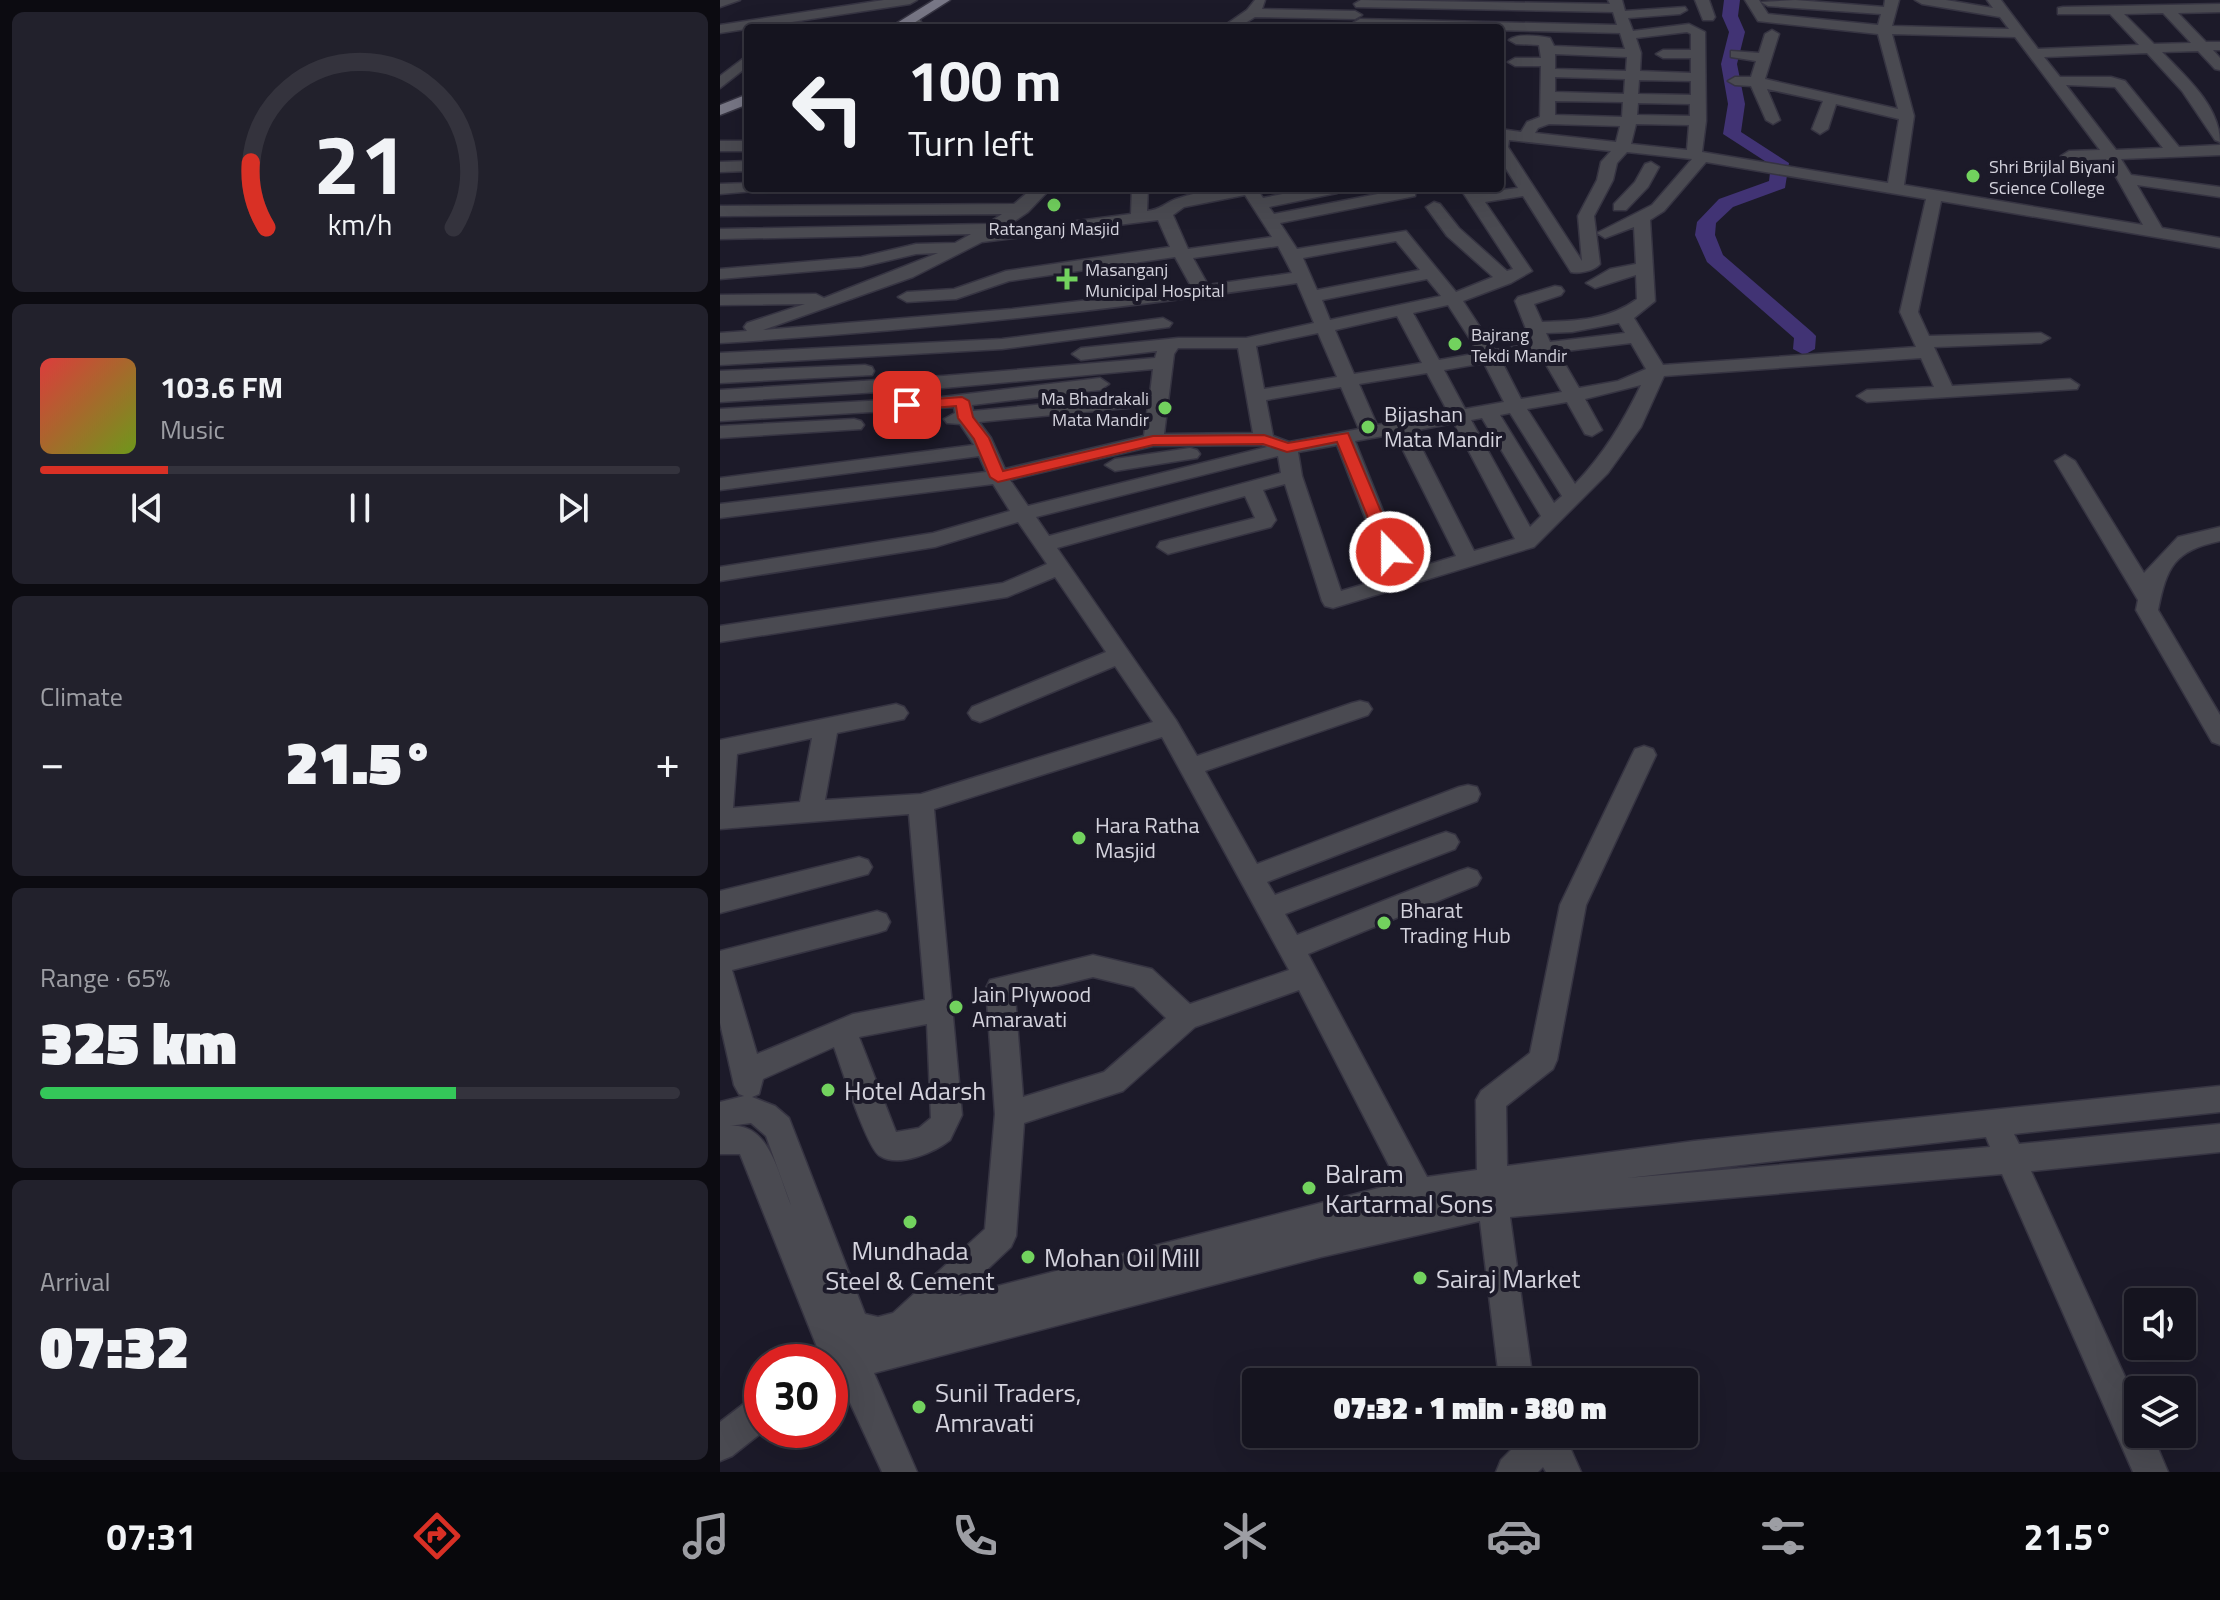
<!DOCTYPE html>
<html lang="en">
<head>
<meta charset="utf-8">
<style>
  :root { --surface:#15141f; --page:#22212c; --text:#f1f3f6; --muted:#9d9ea4; --line:#34333d; --accent:#d93025 }
  body { margin:0; font-family:"Titillium Web",sans-serif; background:var(--page); color:var(--text); height:100vh; display:flex; flex-direction:column; font-size:30px; white-space:nowrap }
  * { box-sizing:border-box; margin:0 }
  p { font-size:26px; color:var(--muted) }
  .icon { flex:none; width:44px; height:44px; fill:none; stroke:currentColor; stroke-width:2; stroke-linecap:round; stroke-linejoin:round }
  .map { position:relative; flex:1; overflow:hidden }
  .panel { display:flex; flex-direction:column; gap:12px; padding:12px; background:#0c0b11; width:720px }
  .panel>* { flex:none }
  .banner { position:absolute; left:24px; top:24px; width:760px; height:168px; border-radius:8px; box-shadow:0 8px 32px #0002,0 0 0 2px var(--line); background:#15141f; color:var(--text); overflow:hidden }
  .tools { position:absolute; left:1404px; top:1288px; display:grid; gap:16px }
  .tools a { display:grid; place-items:center; width:72px; height:72px; border-radius:8px; background:var(--surface); box-shadow:0 8px 32px #0002,0 0 0 2px var(--line); font-size:40px }
  .speed { position:absolute; left:24px; top:1344px; display:flex; gap:16px; font-size:40px; font-weight:700; text-align:center }
  .speed>* { display:grid; place-content:center; width:104px; height:104px; border-radius:50%; background:var(--surface); box-shadow:0 8px 32px #0002,0 0 0 2px var(--line); line-height:1 }
  .speed .limit { border:12px solid #d22; background:#fff; color:#111 }
  .pin { position:absolute; display:grid; place-items:center; width:68px; height:68px; color:#fff; margin:-34px; border-radius:16px; box-shadow:0 4px 12px #0006 }
  .me { position:absolute; width:88px; margin:-44px; rotate:338deg; stroke-linejoin:round; filter:drop-shadow(0 0 6px #0008) }
  .turn { display:flex; align-items:center; gap:28px; height:168px; padding:0 32px; font-size:36px }
  .turn .icon { width:104px; height:104px; stroke-width:2.5 }
  .turn b { display:block; font-size:56px; line-height:68px }
  .big { font-size:60px; font-weight:800; line-height:1.1 }
  .panel .tile { flex:1; display:flex; flex-direction:column; justify-content:center; gap:12px; min-width:0; padding:0 28px; border-radius:12px; background:var(--page) }
  .panel .dial { align-items:center; gap:0 }
  .dial svg { height:208px; overflow:visible; fill:none; stroke:var(--line); stroke-width:7; stroke-linecap:round; text-anchor:middle }
  .dial text { fill:var(--text); stroke:none }
  .song { display:flex; align-items:center; gap:24px }
  .cover { width:96px; height:96px; border-radius:12px; background:linear-gradient(135deg,hsl(0 70% 55%),hsl(80 70% 35%)) }
  .played { height:8px; border-radius:4px; background:linear-gradient(90deg,var(--accent) 20%,var(--line) 20%) }
  .keys { display:flex; justify-content:space-around; direction:ltr }
  .heat { display:flex; justify-content:space-between; align-items:center; font-size:44px; direction:ltr }
  .charge { height:12px; border-radius:6px; background:linear-gradient(90deg,#34c759 65%,var(--line) 0) }
  .trip { position:absolute; left:522px; top:1368px; width:456px; height:80px; border-radius:8px; background:var(--surface); box-shadow:0 8px 32px #0002,0 0 0 2px var(--line); font-weight:800; line-height:80px; text-align:center }
  .tabs { display:flex; height:128px; justify-content:space-around; align-items:center; background:#08080c; color:var(--muted) }
  .tabs .icon { width:56px; height:56px }
  .tabs .current { color:var(--accent) }
  .tabs b { font-size:36px; color:var(--text) }
  main { display:flex; flex:1; min-height:0 }
  .map>svg:first-child { display:block }
  .lines { fill:none; stroke-linecap:round; stroke-linejoin:round }
  .river { fill:#413374; fill-rule:evenodd }
  .minor-casing { stroke:#363442; stroke-width:3 }
  .major-casing { stroke:#363442; stroke-width:3 }
  .minor { fill:#4a4a51; fill-rule:evenodd }
  .major { fill:#787786; fill-rule:evenodd }
  .route { fill:#d93025; stroke:#8d1f18; stroke-width:2 }
  .poi-dot { fill:#72d25e; stroke:#1c1a29; stroke-width:3 }
  .labels { text-anchor:middle; dominant-baseline:central; stroke-width:8; stroke-linejoin:round; paint-order:stroke }
  .far-poi-label { font-size:18px; fill:#d4d3dd; stroke:#1c1a29; text-anchor:start }
  .poi-label { font-size:22px; fill:#d4d3dd; stroke:#1c1a29; text-anchor:start }
  .near-poi-label { font-size:26px; fill:#d4d3dd; stroke:#1c1a29; text-anchor:start }
</style>
</head>
<body>
<main>
<section class="panel">
<div class="tile dial"><svg viewBox="0 0 100 80">
<path d="M14 69A42 42 0 1 1 86 69"/>
<path d="M14 69A42 42 0 0 1 8 44" stroke="#d93025"/>
<text x="50" y="56" font-size="32" font-weight="700">21</text>
<text x="50" y="72" font-size="11">km/h</text>
</svg></div>
<div class="tile">
<div class="song"><i class="cover"></i><div><b>103.6 FM</b><p>Music</p></div></div>
<div class="played"></div>
<div class="keys"><svg class="icon" aria-label="previous" viewBox="0 0 24 24"><path d="M18 5L8 12l10 7zM5 5v14"/></svg><svg class="icon" aria-label="pause" viewBox="0 0 24 24"><path d="M8 5v14M16 5v14"/></svg><svg class="icon" aria-label="next" viewBox="0 0 24 24"><path d="M6 5l10 7-10 7zM19 5v14"/></svg></div>
</div>
<div class="tile"><p>Climate</p>
<div class="heat"><a>−</a><b class="big">21.5°</b><a>+</a></div>
</div>
<div class="tile"><p>Range · 65%</p><b class="big">325 km</b><div class="charge"></div></div>
<div class="tile"><p>Arrival</p><b class="big">07:32</b></div>
</section>
<div class="map">
<svg width="1500" height="1472" viewBox="0 0 1500 1472">
  <rect width="100%" height="100%" fill="#1c1a29"/>
  <g class="lines">
    <polygon class="river" points="1004,0 1020,0 1018,16 1025,32 1017,64 1025,104 1021,132 1069,163 1065,188 1013,207 996,223 995,235 1003,255 1092,332 1096,336 1095,349 1084,355 1073,349 1074,338 987,262 975,235 977,222 999,199 1049,181 1051,165 1003,134 1008,104 1001,64 1009,32 1002,16"/>
    <g class="minor-casing">
      <g id="minor">
        <polygon points="0,0 20,0 0,7"/>
        <polygon points="164,0 197,0 190,4 0,33 0,25"/>
        <polygon points="535,0 545,0 542,9 635,11 642,15 635,19 535,17 517,28 501,28 527,10"/>
        <path d="M641,0l249,4 -2,-4h14l3,11 60,-4 2,3 -7,4 -52,4 5,13 56,-7 16,8 1,89 -4,31 186,31 11,-64 -63,-15 -8,25 -8,5 -8,-5 11,-28 -56,-12 13,31 -7,4 -7,-4 -15,-34 -16,-1 -7,-4 7,-4h16l5,-16 -25,-4v-6l28,2 6,-19 7,-4 7,4 -14,45 133,30 -20,-75 -120,-13 -13,-21h14l9,14 110,11 3,-11 -113,-8 -7,-4 34,-2 89,7 1,-7h14l-7,26 117,3 -9,-12 -78,-13 -7,-4h31l47,8 -6,-8h14l37,49 101,-4 -29,-31h-52v-6l5,-1 157,-3v8l-42,1 28,29h14v8h-7l7,8v12l-5,-1 -17,-18 -36,1c23,24 58,54 58,90l-5,-2 -33,-49 -35,-38 -103,4 16,20h51l14,4 54,66 41,-2v10l-99,4 10,16 89,12v10l-83,-12 25,43 58,10v10l-279,-47 -23,111 11,24 112,-3 9,5 -9,5 -107,4 18,39 118,-7 9,6 -2,4 -210,13 -10,-6 10,-6 67,-3 -13,-29 -257,18 -23,51 -33,46 -74,74 -201,61 -8,-2 -3,-5 -37,-117 -22,6 13,30 -5,7 -103,27 -11,-7 3,-5 95,-24 -10,-22 -188,52 119,172 21,36 155,-53 8,-2 8,2 4,6 -4,6 -163,56 52,93 202,-77 9,-2 9,2 3,7 -3,7 -210,81 8,13 162,-60 9,-3 9,3 4,7 -4,7 -170,65 12,21 162,-64 9,-3 9,3 4,7 -4,7 -169,69 119,223 50,-7 -1,-70 5,-9 49,-38 30,-148 72,-150 3,-6 9,-3 9,3 3,6 -70,150 -29,155 -4,9 -47,37 1,60 187,-25 526,-55v26l-206,22 5,10 201,-20v28l-189,19 107,234v29h14l16,38h-35l-131,-298 -492,43 21,150 7,15h-35l-5,-12 -18,-149 -159,36 -447,116 43,99h-35l-36,-78 -6,-22 -10,-4v-6h-7l-83,-208h-20v-52l24,-6 -5,-2 -5,-9 -14,-62v-72l157,-40 9,3 4,8 -4,8 -9,3 -145,37 25,84 96,-40 72,-14 -16,-186 -189,15v-89l176,-36 8,3 4,6 -4,6 -67,14 -12,67 96,-6 232,-72 -38,-56 -127,53 -8,3 -8,-3 -4,-6 4,-6 134,-55 -51,-75 -48,20 -287,45v-16l283,-43 44,-19 -29,-42 -83,25 -215,34v-14l213,-34 77,-22 -17,-27 -273,34v-14l266,-32 -7,-16 -259,34v-12l254,-33 -14,-21 -13,-1 -3,-4 11,-6 -1,-6 -234,14v-12l222,-12 158,-19 9,6 -9,6 -128,15 1,6 177,-17 3,-25 -210,19 -223,14v-12l223,-14 212,-18 2,-7 -76,9 -9,-6 9,-6 97,-10h68l68,-15 -17,-40c-191,28 -384,48 -577,60v-10l27,-2 -3,-4 3,-4 58,-19 -85,1v-10l96,-1 8,4 114,-45 -22,1 -55,13 -141,12v-10l141,-12 55,-13 39,-1 16,-9 -251,5v-10l267,-5 15,-10 -282,2v-10l294,-2 19,-16h18l-23,24 -28,19 131,-17 1,-26h16l-1,23c13,-1 18,-8 29,-12 27,-10 59,-11 88,-11l-5,4 4,6 50,-10h32l-8,5 -68,14 5,7 135,-26 6,2v6l-135,27 17,26 109,-18 50,61 37,-15 -46,-41 -21,-29 8,-5 6,2 19,24 48,43 6,-2 -53,-81h16l3,5 39,-5 -18,-29v-30l21,3 6,-10 13,-5 1,-51h-26l-7,-4 7,-4h26l-2,-13 -23,-1 -7,-4c9,-7 29,-4 41,-2l4,8 71,3 -5,-16 -260,-6 -7,-4 7,-4 257,6 -4,-13 -257,-5 -2,-3zM1443,13l28,30 -37,1 -30,-30zM967,32l4,2v16h-28l-7,4 7,4h28v15l-51,-2 1,-18 -5,-15zM1172,34l123,3 85,113 -31,1 -8,5 8,5 37,-2 37,66 -239,-40 10,-69zM835,54l72,3 -1,14 -71,-2zM835,77l70,2 -1,15 -69,-2zM919,80l52,1v14l-53,-1zM1346,85l49,2 48,61 -47,2zM835,101l68,1 -1,15 -67,-2zM918,103l52,1v12l-53,-1zM829,124l71,2 -4,16 -81,-9 3,-5zM916,124l53,1 -2,25 -56,-6zM789,140l102,11 -10,11 -4,18 -19,36 4,45 -74,-114zM907,152l65,7 -40,46 -55,28 8,5 29,-11 2,37 -26,5 -24,14 9,5 41,-13 1,24c-28,21 -61,22 -95,23l-8,-18 27,-9 3,-4 -3,-4 -6,-1 -37,11 -3,4 17,43 -37,6 -32,-49 48,-18 21,-12 -47,-69 38,-6 48,76c8,2 23,-1 29,-8l-6,-48 19,-36 4,-17zM986,162l220,37 -26,113 16,35 -253,18 -29,-47 21,-17 -5,-81 14,-9zM525,195l27,42 -84,12 -15,-34 11,-8zM438,220l12,27 -164,24 -52,18 -47,3 -9,5 9,5 49,-3 53,-18 166,-24 17,31 -180,21 -249,21 150,-53 69,-35zM676,241l24,29 -103,20 -14,-32zM558,246l14,27 -84,12 -15,-27zM707,279l14,17 -111,24 -8,-20zM728,305l31,48 -40,7 -26,-47zM677,316l25,47 -68,11 -19,-44zM899,323l6,10 -75,9 -4,-9 26,-1zM598,333l19,44 -73,12 -8,-43zM911,343l15,26 -28,12 -39,7 -21,-36zM458,348h60l15,85 -89,1 10,-80zM820,354l22,38 -41,7 -20,-39zM764,363l20,39 -39,7 -21,-39zM707,373l21,39 -71,13 -18,-41zM921,385c-18,37 -37,69 -66,99l-48,-75 40,-7 18,32 7,2 10,-6 -17,-31zM621,387l18,42 -70,13 -16,-6 -7,-36zM428,406l-4,30 -139,33 -14,-31 -12,-16zM790,413l52,83 -8,7 -54,-88zM762,418l59,98 -11,11 -59,-107zM734,423l61,116 -41,12 -61,-120zM675,434l61,122 -49,15 -52,-130zM541,445l6,2 -239,59 -18,-26 143,-34zM617,445l51,132 -47,14 -39,-115 -4,-24zM558,456l3,17 -232,63 -13,-19zM442,737l127,233 -99,34 -38,-35 -59,-14 -103,25 -4,8 9,126 -10,115 -92,84 -15,4 -13,-3 -76,-196 -14,-12 -23,-9 7,-3 4,-15 71,-32c7,19 33,102 46,109 19,12 55,-4 70,-16l12,-25 -28,-306zM92,738l-12,64 -67,6 4,-54zM373,977l41,10 32,31 -62,54 -81,25 -8,-101zM579,990l99,193 -439,113 52,-49 5,-11 8,-113 99,-32 72,-64zM207,1024l4,94 -12,10 -23,4 -37,-95zM31,1123l15,13 25,69c-13,-30 -21,-83 -62,-79zM1266,1137l4,10 -363,31z"/>
        <polygon points="975,0 989,0 995,17 993,20 983,20"/>
        <polygon points="193,15 198,16 204,28 190,28 186,19"/>
        <polygon points="28,55 28,66 0,88 0,76"/>
        <rect x="0" y="141" width="28" height="10"/>
        <polygon points="28,161 28,171 0,172 0,162"/>
        <polygon points="931,162 939,167 928,187 906,210 894,210 894,204 915,182 925,164"/>
        <polygon points="28,183 28,188 37,188 35,191 0,194 0,184"/>
        <polygon points="443,318 452,323 449,327 282,349 0,365 0,353 282,339"/>
        <polygon points="145,365 152,367 154,371 152,375 0,383 0,371"/>
        <polygon points="134,419 141,421 144,425 141,429 0,438 0,426"/>
        <polygon points="470,448 477,450 480,454 477,458 395,471 385,465 395,459"/>
        <path d="M1345,455l10,6 69,112 34,-36 42,-10v14c-46,10 -53,25 -62,69l62,105v30l-8,-3 -76,-132 2,-10 -83,-139z"/>
        <polygon points="139,857 148,860 152,867 148,874 0,913 0,891"/>
        <polygon points="42,1394 42,1430 45,1430 12,1456 0,1461 0,1422 30,1399"/>
        <polygon points="807,1434 844,1434 861,1472 826,1472 823,1467 818,1472 776,1472 781,1460"/>
      </g>
    </g>
    <g class="major-casing">
      <g id="major">
        <polygon points="214,0 230,0 186,28 169,28"/>
        <polygon points="28,94 28,104 0,115 0,105"/>
      </g>
    </g>
    <use href="#minor" class="minor"/>
    <use href="#major" class="major"/>
  </g>
  <polygon class="route" points="242,397 249,401 253,417 269,438 283,471 433,436 544,435 568,443 628,433 678,552 670,558 662,552 617,442 567,452 543,444 433,445 278,482 270,477 254,439 238,418 236,406 187,410 180,405 187,401"/>
  <g class="poi-dot">
    <circle cx="1253" cy="176" r="8"/>
    <circle cx="334" cy="205" r="8"/>
    <path d="M343 267h8v8h8v8h-8v8h-8v-8h-8v-8h8z"/>
    <circle cx="735" cy="344" r="8"/>
    <circle cx="445" cy="408" r="8"/>
    <circle cx="648" cy="427" r="8"/>
    <circle cx="359" cy="838" r="8"/>
    <circle cx="664" cy="923" r="8"/>
    <circle cx="236" cy="1007" r="8"/>
    <circle cx="108" cy="1090" r="8"/>
    <circle cx="589" cy="1188" r="8"/>
    <circle cx="190" cy="1222" r="8"/>
    <circle cx="308" cy="1257" r="8"/>
    <circle cx="700" cy="1278" r="8"/>
    <circle cx="199" cy="1407" r="8"/>
  </g>
  <g class="labels">
    <g class="far-poi-label">
      <text x="1269" y="166">Shri Brijlal Biyani<tspan x="1269" dy="21">Science College</tspan></text>
      <text x="334" y="228" text-anchor="middle">Ratanganj Masjid</text>
      <text x="365" y="269">Masanganj<tspan x="365" dy="21">Municipal Hospital</tspan></text>
      <text x="751" y="334">Bajrang<tspan x="751" dy="21">Tekdi Mandir</tspan></text>
      <text x="429" y="398" text-anchor="end">Ma Bhadrakali<tspan x="429" dy="21">Mata Mandir</tspan></text>
    </g>
    <g class="poi-label">
      <text x="664" y="414">Bijashan<tspan x="664" dy="25">Mata Mandir</tspan></text>
      <text x="375" y="825">Hara Ratha<tspan x="375" dy="25">Masjid</tspan></text>
      <text x="680" y="910">Bharat<tspan x="680" dy="25">Trading Hub</tspan></text>
      <text x="252" y="994">Jain Plywood<tspan x="252" dy="25">Amaravati</tspan></text>
    </g>
    <g class="near-poi-label">
      <text x="124" y="1090">Hotel Adarsh</text>
      <text x="605" y="1173">Balram<tspan x="605" dy="30">Kartarmal Sons</tspan></text>
      <text x="190" y="1250" text-anchor="middle">Mundhada<tspan x="190" dy="30">Steel &amp; Cement</tspan></text>
      <text x="324" y="1257">Mohan Oil Mill</text>
      <text x="716" y="1278">Sairaj Market</text>
      <text x="215" y="1392">Sunil Traders,<tspan x="215" dy="30">Amravati</tspan></text>
    </g>
  </g>
</svg>
<div class="tools">
<a><svg class="icon" aria-label="sound" viewBox="0 0 24 24"><path d="M4 9h4l5-4v14l-5-4H4zM17 9q2 3 0 6"/></svg></a>
<a><svg class="icon" aria-label="layers" viewBox="0 0 24 24"><path d="M12 4l9 5-9 5-9-5zM3 14l9 5 9-5"/></svg></a>
</div>
<div class="speed"><div class="limit">30</div></div>
<div class="pin" style="left:187px;top:405px;background:#d93025"><svg class="icon" aria-label="arrive" viewBox="0 0 24 24"><path d="M6 21V4h12l-3 4 3 4H6"/></svg></div>
<svg class="me" style="left:670px;top:552px" viewBox="-20 -20 40 40"><circle r="17" fill="#d93025" stroke="#fff" stroke-width="3"/><path d="M0-11L8 9 0 5-8 9z" fill="#fff"/></svg>
<div class="trip">07:32 · 1 min · 380 m</div>
<div class="banner">
<div class="turn"><svg class="icon" aria-label="left" viewBox="0 0 24 24"><path d="M17 20v-9H6M10 6l-5 5 5 5"/></svg><div><b>100 m</b>Turn left</div></div>
</div>
</div>
</main>
<nav class="tabs">
<b>07:31</b>
<svg class="icon current" aria-label="directions" viewBox="0 0 24 24"><path d="M12 3l9 9-9 9-9-9zM9 14v-3h6M13 9l2 2-2 2"/></svg>
<svg class="icon" aria-label="music" viewBox="0 0 24 24"><path d="M9 18V5l10-2v13"/><circle cx="6" cy="18" r="3"/><circle cx="16" cy="16" r="3"/></svg>
<svg class="icon" aria-label="phone" viewBox="0 0 24 24"><path d="M5 4h4l2 5-3 2q2 4 5 5l2-3 5 2v4C11 20 4 13 5 4z"/></svg>
<svg class="icon" aria-label="climate" viewBox="0 0 24 24"><path d="M12 3v18M4 7l16 10M4 17L20 7"/></svg>
<svg class="icon" aria-label="car" viewBox="0 0 24 24"><path d="M5 17H2v-5l4-1 3-4h7l3 4 3 1v5h-3M9 17h6M6 11h13"/><circle cx="7" cy="17" r="2"/><circle cx="17" cy="17" r="2"/></svg>
<svg class="icon" aria-label="filters" viewBox="0 0 24 24"><path d="M4 7h16M4 17h16"/><circle cx="9" cy="7" r="2"/><circle cx="15" cy="17" r="2"/></svg>
<b>21.5°</b>
</nav>
</body>
</html>
